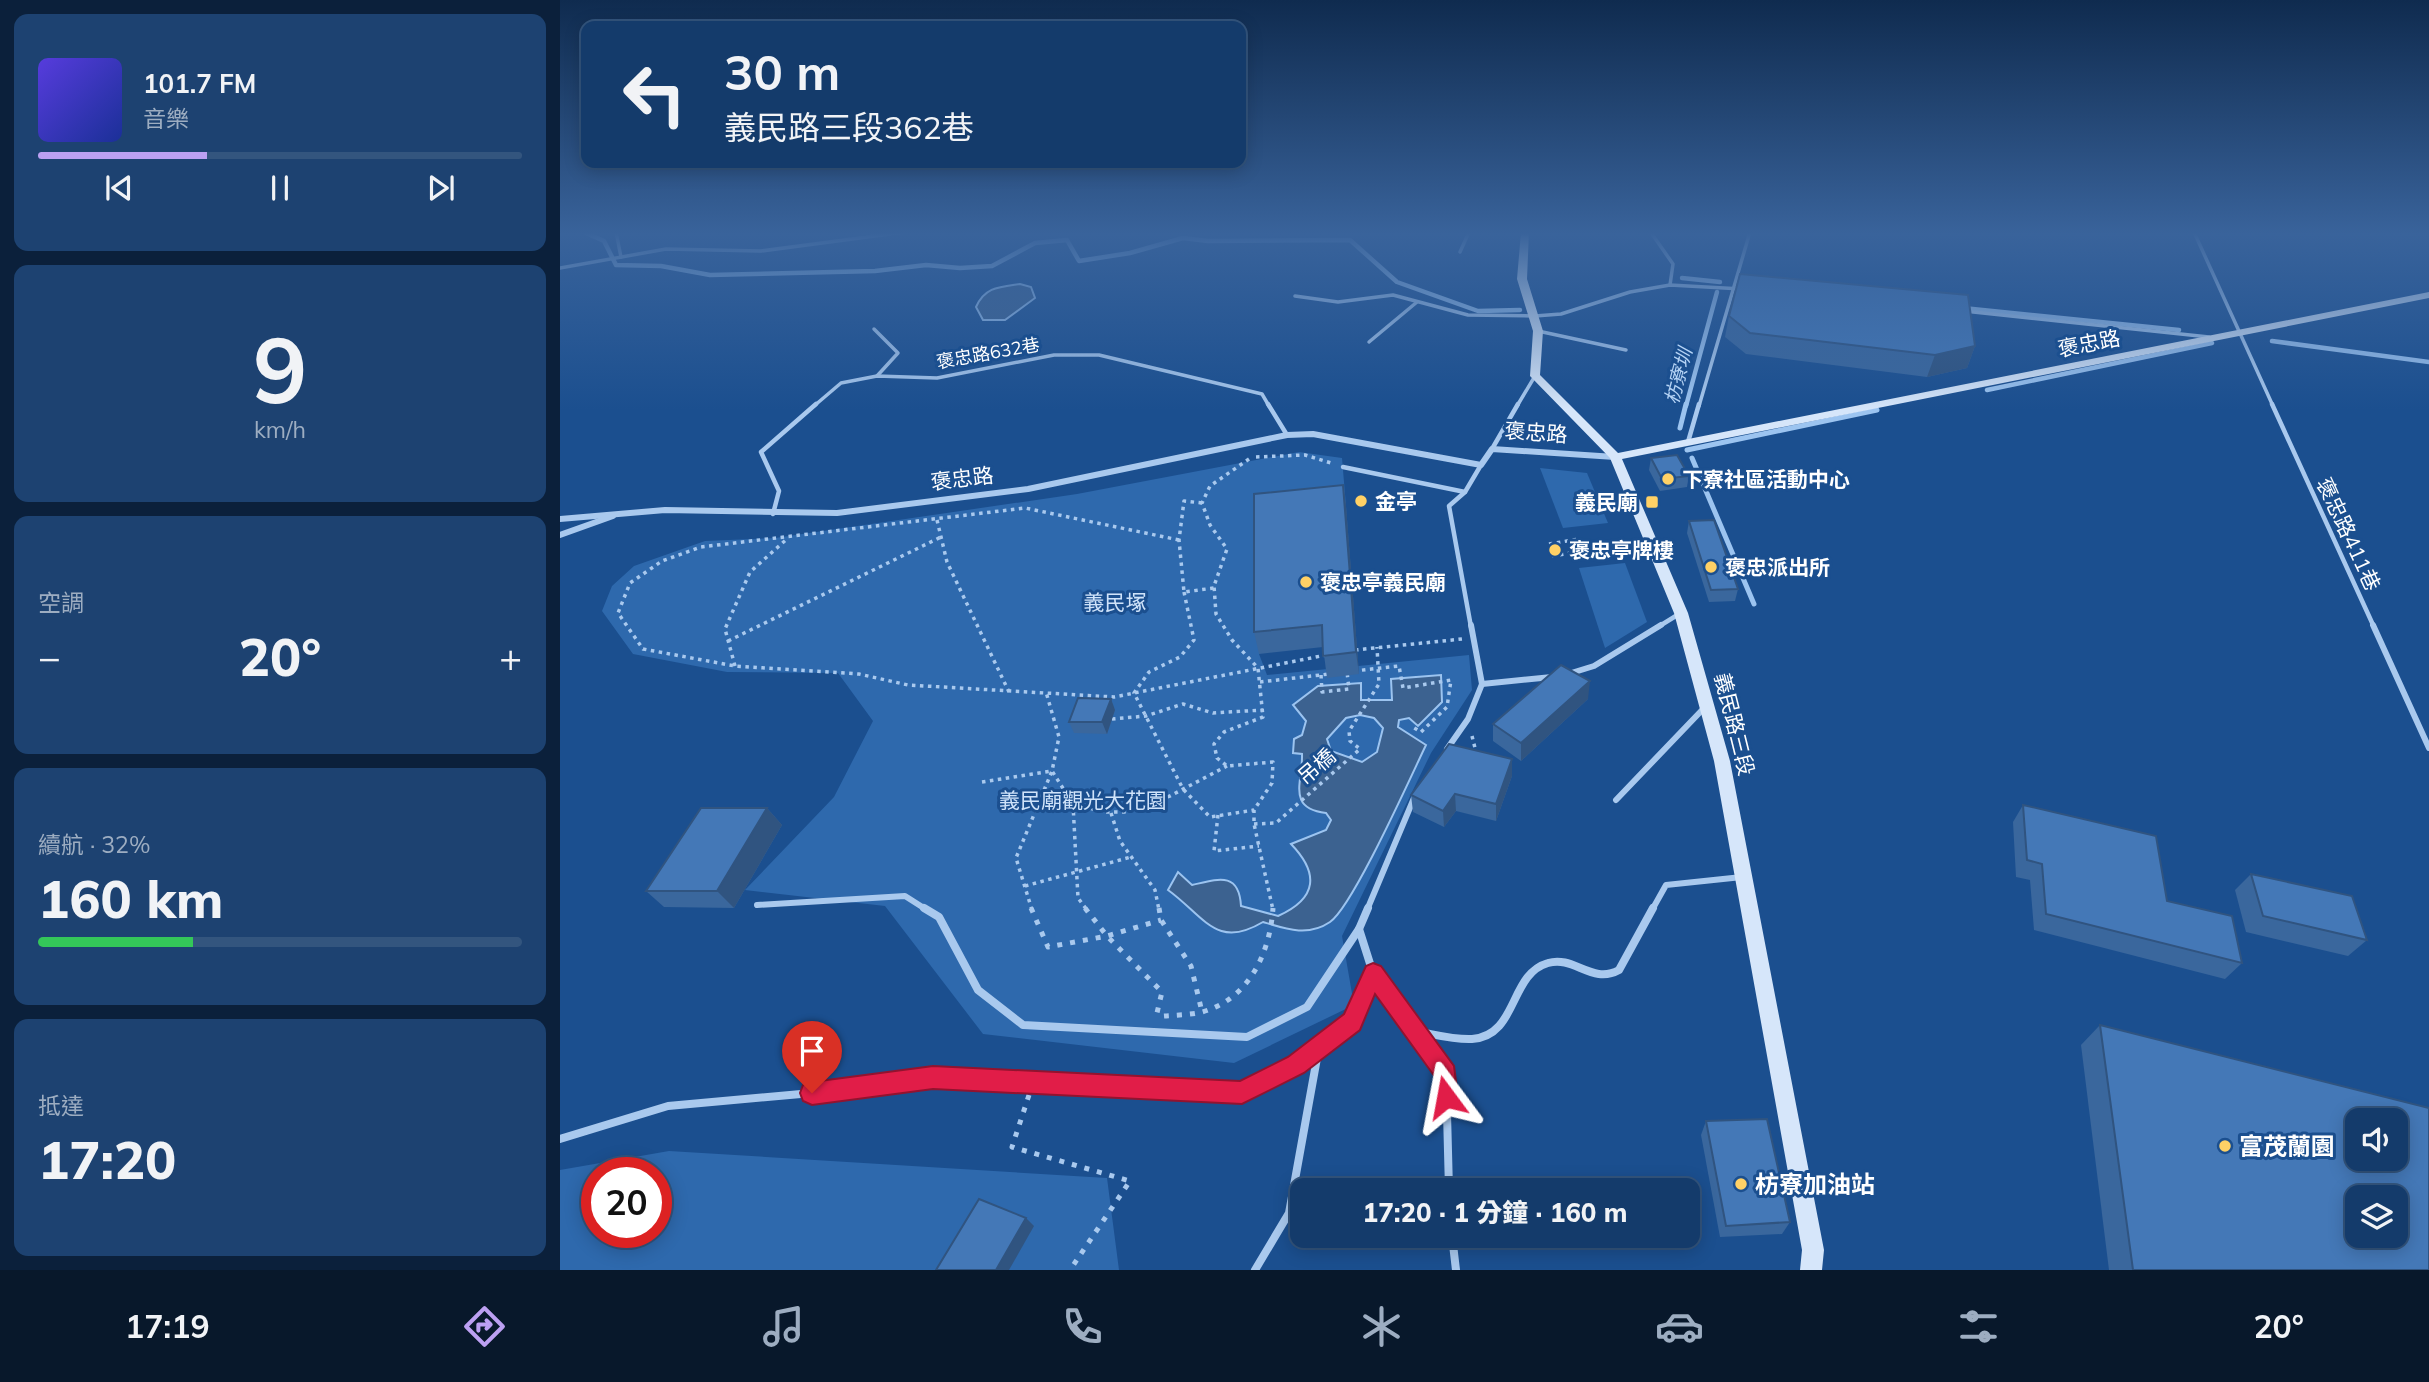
<!DOCTYPE html>
<html lang="zh-TW">
<head>
<meta charset="utf-8">
<style>
  :root { --surface:#143b6b; --page:#1d4271; --text:#f1f3f6; --muted:#9dadc1; --line:#33557e; --accent:#bca0f2 }
  body { margin:0; font-family:Mulish,"Noto Sans TC",sans-serif; background:var(--page); color:var(--text); height:100vh; display:flex; flex-direction:column; font-size:26px; white-space:nowrap }
  * { box-sizing:border-box; margin:0 }
  p { font-size:23px; color:var(--muted) }
  .icon { flex:none; width:38px; height:38px; fill:none; stroke:currentColor; stroke-width:2; stroke-linecap:round; stroke-linejoin:round }
  .map { position:relative; flex:1; overflow:hidden }
  .details { display:flex; flex-direction:column; gap:14px; padding:14px; background:#0b203b; width:560px }
  .details>* { flex:none }
  .banner { position:absolute; left:21px; top:21px; width:665px; height:147px; border-radius:14px; box-shadow:0 4px 18px #0003,0 0 0 2px var(--line); background:#143b6b; color:var(--text); overflow:hidden }
  .fabs { position:absolute; left:1785px; top:1108px; display:grid; gap:14px }
  .fabs a { display:grid; place-items:center; width:63px; height:63px; border-radius:14px; background:var(--surface); box-shadow:0 4px 18px #0003,0 0 0 2px var(--line); font-size:35px }
  .speed { position:absolute; left:21px; top:1157px; display:flex; gap:14px; font-size:35px; font-weight:700; text-align:center }
  .speed>* { display:grid; place-content:center; width:91px; height:91px; border-radius:50%; background:var(--surface); box-shadow:0 4px 18px #0003,0 0 0 2px var(--line); line-height:1 }
  .speed .limit { border:10px solid #d22; background:#fff; color:#111 }
  .pin { position:absolute; display:grid; place-items:center; width:60px; height:60px; color:#fff; margin:-72px -30px; border-radius:50% 50% 50% 0; rotate:-45deg; box-shadow:0 0 7px #0007 }
  .pin .icon { rotate:45deg }
  .me { position:absolute; width:77px; margin:-38px; rotate:347deg; stroke-linejoin:round; filter:drop-shadow(0 0 5px #0008) }
  .turn { display:flex; align-items:center; gap:24px; height:147px; padding:0 28px; font-size:32px }
  .turn .icon { width:91px; height:91px; stroke-width:2.5 }
  .turn b { display:block; font-size:49px; line-height:60px }
  .big { font-size:52px; font-weight:800; line-height:1.1 }
  .details .widget { flex:1; display:flex; flex-direction:column; justify-content:center; gap:10px; min-width:0; padding:0 24px; border-radius:14px; background:var(--page) }
  .details .dial { align-items:center; gap:0 }
  .dial b { font-size:91px; line-height:1 }
  .song { display:flex; align-items:center; gap:21px }
  .cover { width:84px; height:84px; border-radius:10px; background:linear-gradient(135deg,hsl(250 70% 55%),hsl(230 70% 35%)) }
  .played { height:7px; border-radius:4px; background:linear-gradient(90deg,var(--accent) 35%,var(--line) 35%) }
  .keys { display:flex; justify-content:space-around; direction:ltr }
  .heat { display:flex; justify-content:space-between; align-items:center; font-size:38px; direction:ltr }
  .charge { height:10px; border-radius:5px; background:linear-gradient(90deg,#34c759 32%,var(--line) 0) }
  .trip { position:absolute; left:730px; top:1178px; width:410px; height:70px; border-radius:14px; background:var(--surface); box-shadow:0 4px 18px #0003,0 0 0 2px var(--line); font-weight:800; line-height:70px; text-align:center }
  .tab-bar { display:flex; height:112px; justify-content:space-around; align-items:center; background:#08182b; color:var(--muted) }
  .tab-bar .icon { width:49px; height:49px }
  .tab-bar .active { color:var(--accent) }
  .tab-bar b { font-size:32px; color:var(--text) }
  main { display:flex; flex:1; min-height:0 }
  .map>svg:first-child { display:block }
  .green { fill:#2e69ad; fill-rule:evenodd }
  .water { fill:#3c6290; stroke:#9cc4f0; stroke-width:2; fill-rule:evenodd }
  .lines { fill:none; stroke-linecap:round; stroke-linejoin:round }
  .stream-far1 { stroke:#9cc4f0; stroke-width:4.5 }
  .stream { stroke:#9cc4f0; stroke-width:5 }
  .path-far1 { stroke:#a9c9ee; stroke-width:3.5; stroke-dasharray:3.5 4.5; stroke-linecap:butt }
  .path { stroke:#a9c9ee; stroke-width:5; stroke-dasharray:5 8; stroke-linecap:butt }
  .lane-far3 { stroke:#a9c9ee; stroke-width:3.5 }
  .lane-far2 { stroke:#a9c9ee; stroke-width:4.5 }
  .lane-far1 { stroke:#a9c9ee; stroke-width:6 }
  .lane { stroke:#a9c9ee; stroke-width:8 }
  .street { stroke:#a9c9ee; stroke-width:6 }
  .secondary { fill:#d6e6fa; fill-rule:evenodd }
  .wall { fill:#3a679d }
  .shaded-wall { fill:#305480 }
  .building { fill:#4478b7; stroke:#305480; stroke-width:2; fill-rule:evenodd }
  .route { fill:#e11d48; stroke:#92132f; stroke-width:2 }
  .poi-dot { fill:#ffd166; stroke:#1b4f8f; stroke-width:2.5 }
  .labels { text-anchor:middle; dominant-baseline:central; stroke-width:6; stroke-linejoin:round; paint-order:stroke }
  .far-street-label { font-size:18px; fill:#fff; stroke:#1b4f8f }
  .far-water-label { font-size:19px; font-style:italic; fill:#b5d3f5; stroke:#1b4f8f }
  .street-label { font-size:21px; fill:#fff; stroke:#1b4f8f }
  .poi-label { font-size:21px; font-weight:bold; fill:#fff; stroke:#1b4f8f; text-anchor:start }
  .park-label { font-size:21px; fill:#cfe3fa; stroke:#1b4f8f }
  .near-poi-label { font-size:24px; font-weight:bold; fill:#fff; stroke:#1b4f8f; text-anchor:start }
</style>
</head>
<body>
<main>
<section class="details">
<div class="widget">
<div class="song"><i class="cover"></i><div><b>101.7 FM</b><p>音樂</p></div></div>
<div class="played"></div>
<div class="keys"><svg class="icon" aria-label="previous" viewBox="0 0 24 24"><path d="M18 5L8 12l10 7zM5 5v14"/></svg><svg class="icon" aria-label="pause" viewBox="0 0 24 24"><path d="M8 5v14M16 5v14"/></svg><svg class="icon" aria-label="next" viewBox="0 0 24 24"><path d="M6 5l10 7-10 7zM19 5v14"/></svg></div>
</div>
<div class="widget dial"><b>9</b><p>km/h</p></div>
<div class="widget"><p>空調</p>
<div class="heat"><a>−</a><b class="big">20°</b><a>+</a></div>
</div>
<div class="widget"><p>續航 · 32%</p><b class="big">160 km</b><div class="charge"></div></div>
<div class="widget"><p>抵達</p><b class="big">17:20</b></div>
</section>
<div class="map">
<svg width="1869" height="1270" viewBox="0 0 1869 1270">
  <rect width="100%" height="100%" fill="#1b4f8f"/>
  <g class="green">
    <polygon points="739,452 782,458 786,506 699,654 707,675 909,655 912,690 871,753 782,936 794,1005 674,1063 423,1034 325,906 185,890 274,797 313,721 278,673 167,672 73,654 42,611 52,586 74,566 145,541 215,538 517,494"/>
    <polygon points="980,468 1027,473 1048,523 1003,528"/>
    <polygon points="1065,563 1087,622 1045,648 1019,568"/>
    <path d="M109,1151l438,27 12,92h-559v-100zM37,1172h59v60h-59z"/>
  </g>
  <g class="water">
    <path d="M460,284l11,3 4,11 -30,22h-22l-7,-13c9,-20 23,-20 44,-23z"/>
    <path d="M881,675l1,27 -24,24 -9,-8 -10,2 -1,7 28,18c-15,31 -73,161 -96,177 -22,15 -44,7 -67,0 -47,28 -59,-6 -95,-32l10,-18 14,13c26,-6 47,-14 49,21l37,10c40,-18 41,-43 13,-72l35,-14 5,-10 -5,-7c-40,-5 -23,-31 -24,-59l-9,-1 1,-14 8,-4 4,-14 -13,-16 25,-19 43,-3v17h31l-1,-21zM800,715l14,3 9,10 -6,24 -15,10 -31,-11 -4,-12 19,-21z"/>
  </g>
  <g class="lines">
    <g class="stream-far1">
      <polyline points="24,232 44,241 56,265 101,266 150,275 315,271 366,265 400,268 432,266 475,243 507,240 519,261 570,253 623,238 648,241 790,240 837,282 918,311 960,310"/>
      <polyline points="1122,278 1160,282"/>
      <polyline points="1403,308 1619,330"/>
      <polyline points="1712,341 1869,362"/>
      <polyline points="1427,390 1652,343"/>
      <polyline points="1126,406 1157,292"/>
    </g>
    <g class="stream">
      <polyline points="1120,428 1126,404"/>
      <polyline points="1127,450 1317,410"/>
      <polyline points="1132,458 1194,604"/>
    </g>
    <g class="path-far1">
      <polyline points="696,457 745,455 771,463"/>
      <polyline points="689,459 650,486 642,503 650,525 667,549 654,586 656,614 672,640 698,668 703,717 664,732 654,744 657,758 667,766 713,762 712,783 694,810 694,824 713,910"/>
      <polyline points="642,503 624,501 619,540 624,592 654,588"/>
      <polyline points="377,520 387,562 449,692"/>
      <polyline points="619,540 465,508 141,547 102,561 70,583 58,613 83,649 175,666 299,674 348,685 554,697 766,655"/>
      <polyline points="989,544 1019,539"/>
      <polyline points="992,556 1024,551"/>
      <polyline points="624,592 634,640 620,657 589,672 574,693 623,789 650,817 694,810"/>
      <polyline points="168,641 381,537"/>
      <polyline points="795,650 902,639"/>
      <polyline points="175,666 165,629 190,572 228,538"/>
      <polyline points="794,671 839,666 843,688 891,680 887,707 861,732 851,726"/>
      <polyline points="761,675 762,692 789,689 787,672"/>
      <polyline points="700,682 769,674"/>
      <polyline points="552,719 586,716 623,704 653,713 703,710"/>
      <polyline points="912,736 916,752"/>
      <polyline points="422,782 492,771 513,804 545,812 564,812 610,796 667,766"/>
      <polyline points="513,804 518,898 527,910"/>
      <polyline points="551,813 560,841 595,890 599,910"/>
      <polyline points="658,815 654,851 699,846"/>
      <polyline points="694,824 716,823 800,749 790,741 789,731 819,684 817,647"/>
      <polyline points="465,886 571,857"/>
      <polyline points="472,910 456,858 492,771 499,737 486,692"/>
    </g>
    <g class="path">
      <polyline points="471,908 488,947 547,936 601,920"/>
      <polyline points="525,908 547,936 602,992 596,1017"/>
      <polyline points="599,908 601,920 631,966 642,1012"/>
      <path d="M604,1016c12,-1 26,-1 38,-4 47,-13 68,-59 71,-104"/>
      <polyline points="469,1095 452,1147 570,1181 510,1270"/>
    </g>
    <g class="lane-far3">
      <polyline points="56,232 61,257"/>
      <polyline points="1634,232 1713,406"/>
      <polyline points="1092,234 1113,264 1110,285"/>
      <polyline points="900,252 909,232"/>
      <polyline points="0,268 106,249 201,251 345,232"/>
      <polyline points="735,296 778,302 833,295 908,315 975,316 1001,314 1070,292 1110,285 1182,289"/>
      <polyline points="1404,311 1649,337"/>
      <polyline points="314,329 338,353 317,376"/>
      <polyline points="978,331 1066,350"/>
      <polyline points="809,342 857,302"/>
      <polyline points="254,406 281,383 317,376 377,378 494,355 539,355 702,394 709,406"/>
      <polyline points="957,406 975,376"/>
      <polyline points="1139,406 1190,232"/>
    </g>
    <g class="lane-far2">
      <polyline points="708,404 727,435"/>
      <polyline points="1712,404 1814,627"/>
      <polyline points="1128,442 1139,404"/>
      <polyline points="932,449 958,404"/>
      <polyline points="783,467 905,492"/>
      <polyline points="213,514 219,491 201,452 256,404"/>
      <polyline points="911,627 889,506 905,492 921,465"/>
      <polyline points="1098,627 1119,614"/>
    </g>
    <g class="lane-far1">
      <polyline points="911,625 922,684"/>
      <polyline points="1813,625 1869,748"/>
      <polyline points="1008,674 1034,666 1101,625"/>
      <polyline points="922,684 992,677"/>
      <polyline points="887,749 908,719 922,684"/>
      <polyline points="1056,800 1145,707"/>
      <polyline points="197,905 345,896 367,910"/>
      <polyline points="807,910 854,798"/>
      <polyline points="1092,910 1106,885 1182,877"/>
    </g>
    <g class="lane">
      <polyline points="364,908 379,917 418,990 463,1025 687,1037 747,1007 799,929"/>
      <polyline points="813,973 886,1074 889,1190"/>
      <path d="M854,1031c19,3 39,9 58,8 46,-3 37,-65 76,-76 26,-8 44,22 71,7l34,-62"/>
      <polyline points="0,1139 108,1106 252,1093 373,1077 682,1093 736,1065 792,1022 813,973 799,929 808,908"/>
      <polyline points="892,1236 896,1270"/>
      <polyline points="695,1270 729,1213 759,1047"/>
    </g>
    <g class="street">
      <polyline points="0,519 105,510 277,513 468,489 727,435 753,434 921,465 932,449 1055,457"/>
      <polyline points="0,535 53,516"/>
    </g>
    <polygon class="secondary" points="961,232 969,232 967,279 983,331 980,375 1058,453 1869,292 1869,298 1062,459 1128,613 1170,761 1264,1250 1262,1270 1240,1270 1242,1250 1154,761 1114,613 1050,458 970,376 973,331 957,279"/>
  </g>
  <g class="wall">
    <polygon points="1169,316 1415,346 1407,368 1367,377 1186,354 1165,337"/>
    <polygon points="1091,458 1129,476 1127,487 1100,491 1089,470"/>
    <polygon points="783,485 786,506 799,674 767,678 763,647 699,654 694,632"/>
    <polygon points="1129,521 1178,589 1175,601 1149,602 1127,533"/>
    <polygon points="551,699 555,710 547,734 514,733 509,722"/>
    <polygon points="1028,699 961,761 933,741 933,724"/>
    <polygon points="952,759 952,776 936,821 896,811 884,827 853,812 851,795"/>
    <polygon points="1463,805 1607,901 1682,963 1665,979 1474,930 1470,880 1456,877 1453,822"/>
    <polygon points="207,808 222,825 174,908 104,907 86,891"/>
    <polygon points="1691,874 1807,940 1788,956 1686,932 1675,890"/>
    <polygon points="1540,1025 1869,1270 1549,1270 1521,1045"/>
    <polygon points="1146,1121 1230,1222 1222,1234 1160,1237 1141,1135"/>
  </g>
  <g class="shaded-wall">
    <polygon points="1415,346 1407,368 1367,377 1375,355"/>
    <polygon points="783,485 786,506 799,674 796,652"/>
    <polygon points="1030,681 1028,699 961,761 961,743"/>
    <polygon points="551,699 555,710 547,734 542,722"/>
    <polygon points="952,759 952,776 936,821 936,804"/>
    <polygon points="895,794 896,811 884,827 883,811"/>
    <polygon points="207,808 222,825 174,908 157,891"/>
    <polygon points="466,1218 474,1226 449,1270 436,1270"/>
  </g>
  <g class="building">
    <polygon points="1180,274 1408,295 1415,346 1375,355 1190,333 1169,316"/>
    <polygon points="1117,455 1129,476 1102,479 1091,458"/>
    <polygon points="783,485 796,652 763,656 762,625 694,632 694,494"/>
    <polygon points="1154,520 1178,589 1151,590 1129,521"/>
    <polygon points="1001,665 1030,681 961,743 933,724"/>
    <polygon points="518,698 551,699 542,722 509,722"/>
    <polygon points="889,744 952,759 936,804 895,794 883,811 851,795"/>
    <polygon points="1463,805 1596,836 1607,901 1672,916 1682,963 1486,914 1482,864 1467,860"/>
    <polygon points="141,808 207,808 157,891 86,891"/>
    <polygon points="1691,874 1792,896 1807,940 1703,916"/>
    <path d="M1540,1025l329,83v162h-296zM1797,1120h39v38h-39zM1797,1197h39v39h-39z"/>
    <polygon points="1207,1119 1230,1222 1166,1226 1146,1121"/>
    <polygon points="419,1199 466,1218 436,1270 376,1270"/>
  </g>
  <linearGradient id="sky" x2="0" y2="1"><stop stop-color="#0f2b4f"/><stop offset="0.57" stop-color="#39639b"/><stop offset="1" stop-color="#39639b" stop-opacity="0"/></linearGradient>
  <rect width="1869" height="410" fill="url(#sky)"/>
  <polygon class="route" points="813,963 821,966 894,1066 898,1097 895,1105 886,1109 878,1105 875,1077 815,994 800,1030 744,1073 682,1104 373,1089 252,1105 243,1101 240,1093 243,1085 252,1082 373,1066 680,1081 728,1057 784,1014 806,966"/>
  <g class="poi-dot">
    <circle cx="1108" cy="479" r="7"/>
    <circle cx="801" cy="501" r="7"/>
    <rect x="1085" y="495" width="14" height="14" rx="3.5"/>
    <circle cx="995" cy="550" r="7"/>
    <circle cx="1151" cy="567" r="7"/>
    <circle cx="746" cy="582" r="7"/>
    <circle cx="1665" cy="1146" r="7"/>
    <circle cx="1181" cy="1184" r="7"/>
  </g>
  <g class="labels">
    <g class="far-street-label">
      <text transform="translate(428 353) rotate(-10)">褒忠路632巷</text>
    </g>
    <g class="far-water-label">
      <text transform="translate(1118 376) rotate(-75)">枋寮圳</text>
    </g>
    <g class="street-label">
      <text transform="translate(1529 343) rotate(-11)">褒忠路</text>
      <text transform="translate(976 432) rotate(4)">褒忠路</text>
      <text transform="translate(402 478) rotate(-7)">褒忠路</text>
      <text transform="translate(1789 534) rotate(65)">褒忠路411巷</text>
      <text transform="translate(1175 724) rotate(76)">義民路三段</text>
      <text transform="translate(756 766) rotate(-41)">吊橋</text>
    </g>
    <g class="poi-label">
      <text x="1122" y="479">下寮社區活動中心</text>
      <text x="815" y="501">金亭</text>
      <text x="1078" y="502" text-anchor="end">義民廟</text>
      <text x="1009" y="550">褒忠亭牌樓</text>
      <text x="1165" y="567">褒忠派出所</text>
      <text x="760" y="582">褒忠亭義民廟</text>
    </g>
    <g class="park-label">
      <text x="555" y="602">義民塚</text>
      <text x="523" y="800">義民廟觀光大花園</text>
    </g>
    <g class="near-poi-label">
      <text x="1679" y="1146">富茂蘭園</text>
      <text x="1195" y="1184">枋寮加油站</text>
    </g>
  </g>
</svg>
<div class="fabs">
<a><svg class="icon" aria-label="sound" viewBox="0 0 24 24"><path d="M4 9h4l5-4v14l-5-4H4zM17 9q2 3 0 6"/></svg></a>
<a><svg class="icon" aria-label="layers" viewBox="0 0 24 24"><path d="M12 4l9 5-9 5-9-5zM3 14l9 5 9-5"/></svg></a>
</div>
<div class="speed"><div class="limit">20</div></div>
<div class="pin" style="left:252px;top:1093px;background:#d93025"><svg class="icon" aria-label="arrive" viewBox="0 0 24 24"><path d="M6 21V4h12l-3 4 3 4H6"/></svg></div>
<svg class="me" style="left:886px;top:1097px" viewBox="-20 -20 40 40"><path d="M0-17L14 15 0 8-14 15z" fill="#e11d48" stroke="#fff" stroke-width="4"/></svg>
<div class="trip">17:20 · 1 分鐘 · 160 m</div>
<div class="banner">
<div class="turn"><svg class="icon" aria-label="left" viewBox="0 0 24 24"><path d="M17 20v-9H6M10 6l-5 5 5 5"/></svg><div><b>30 m</b>義民路三段362巷</div></div>
</div>
</div>
</main>
<nav class="tab-bar">
<b>17:19</b>
<svg class="icon active" aria-label="directions" viewBox="0 0 24 24"><path d="M12 3l9 9-9 9-9-9zM9 14v-3h6M13 9l2 2-2 2"/></svg>
<svg class="icon" aria-label="music" viewBox="0 0 24 24"><path d="M9 18V5l10-2v13"/><circle cx="6" cy="18" r="3"/><circle cx="16" cy="16" r="3"/></svg>
<svg class="icon" aria-label="phone" viewBox="0 0 24 24"><path d="M5 4h4l2 5-3 2q2 4 5 5l2-3 5 2v4C11 20 4 13 5 4z"/></svg>
<svg class="icon" aria-label="climate" viewBox="0 0 24 24"><path d="M12 3v18M4 7l16 10M4 17L20 7"/></svg>
<svg class="icon" aria-label="car" viewBox="0 0 24 24"><path d="M5 17H2v-5l4-1 3-4h7l3 4 3 1v5h-3M9 17h6M6 11h13"/><circle cx="7" cy="17" r="2"/><circle cx="17" cy="17" r="2"/></svg>
<svg class="icon" aria-label="filters" viewBox="0 0 24 24"><path d="M4 7h16M4 17h16"/><circle cx="9" cy="7" r="2"/><circle cx="15" cy="17" r="2"/></svg>
<b>20°</b>
</nav>
</body>
</html>
